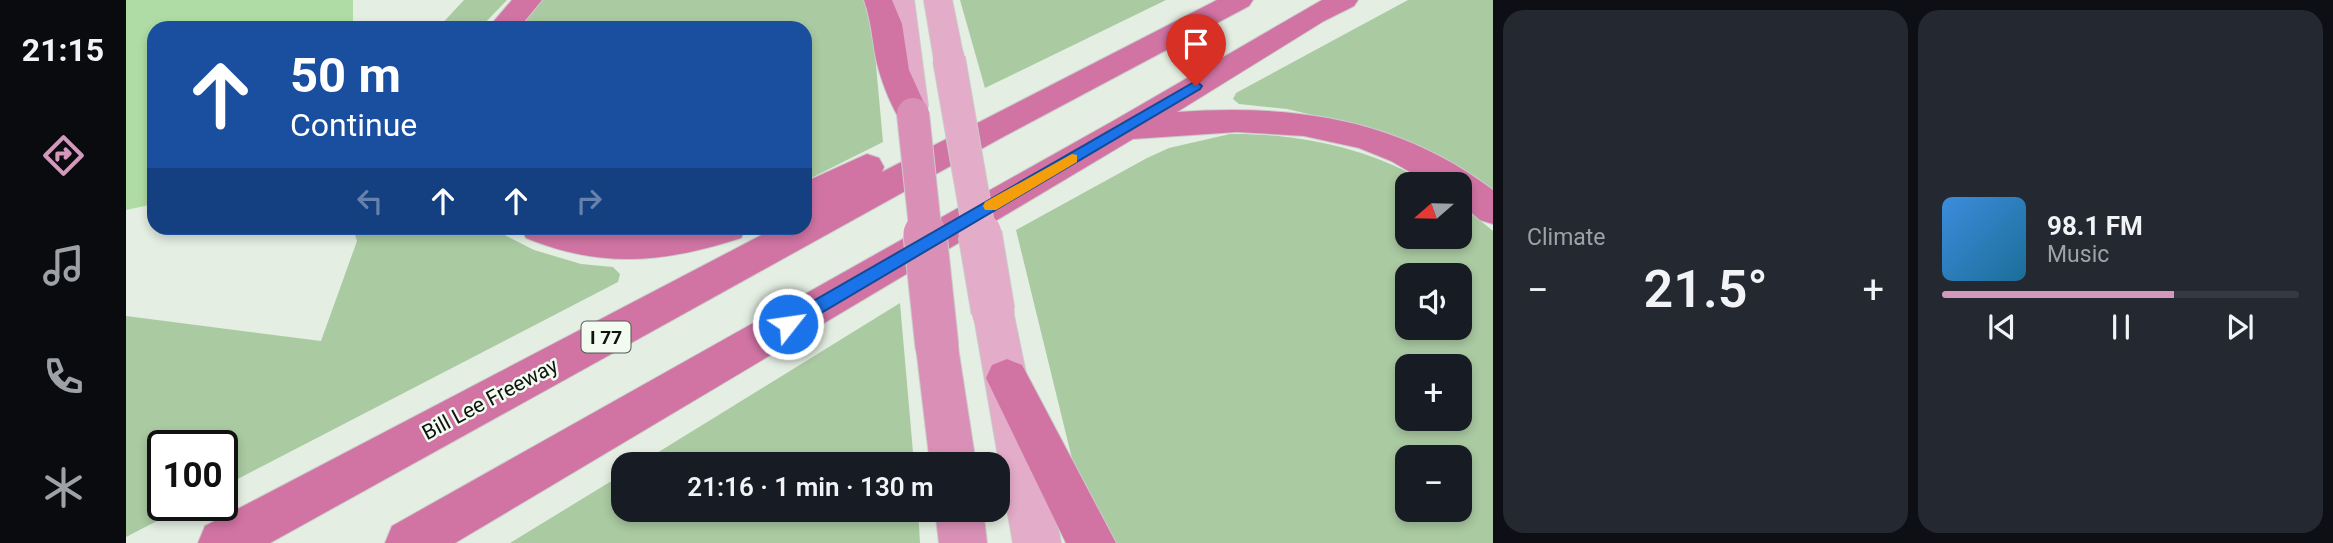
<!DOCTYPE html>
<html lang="en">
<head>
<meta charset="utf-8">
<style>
  :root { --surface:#171b24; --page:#242831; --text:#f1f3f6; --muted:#9ea1a6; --line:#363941; --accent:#d299bd }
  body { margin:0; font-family:Roboto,sans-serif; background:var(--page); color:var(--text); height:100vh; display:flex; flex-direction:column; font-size:26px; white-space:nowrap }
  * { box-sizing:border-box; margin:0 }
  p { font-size:23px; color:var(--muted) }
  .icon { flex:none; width:38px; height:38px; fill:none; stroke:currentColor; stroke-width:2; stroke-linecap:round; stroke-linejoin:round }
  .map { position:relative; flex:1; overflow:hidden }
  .details { display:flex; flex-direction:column; gap:10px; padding:10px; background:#0d0f14; width:840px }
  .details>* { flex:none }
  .top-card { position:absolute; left:21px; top:21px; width:665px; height:214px; border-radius:21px; box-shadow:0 4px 10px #0003; background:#1a4fa0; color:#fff; overflow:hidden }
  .needle { width:46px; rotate:250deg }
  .controls { position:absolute; left:1269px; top:172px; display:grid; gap:14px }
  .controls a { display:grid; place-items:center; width:77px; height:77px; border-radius:14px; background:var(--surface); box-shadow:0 4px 10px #0003; font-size:35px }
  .speed { position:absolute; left:21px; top:430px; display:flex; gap:14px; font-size:35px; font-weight:700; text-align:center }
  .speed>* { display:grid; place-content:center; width:91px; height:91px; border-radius:50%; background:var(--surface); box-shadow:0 4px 10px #0003; line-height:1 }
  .speed .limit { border:4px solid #111; border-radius:10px; background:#fff; color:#111 }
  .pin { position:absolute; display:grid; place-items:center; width:60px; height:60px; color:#fff; margin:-72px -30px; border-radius:50% 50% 50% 0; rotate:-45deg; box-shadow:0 0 7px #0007 }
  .pin .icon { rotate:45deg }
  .me { position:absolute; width:77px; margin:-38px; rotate:60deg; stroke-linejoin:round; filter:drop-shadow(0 0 5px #0008) }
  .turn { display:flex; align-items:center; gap:24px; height:147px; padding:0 28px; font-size:32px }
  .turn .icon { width:91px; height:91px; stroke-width:2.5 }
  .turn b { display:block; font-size:49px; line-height:60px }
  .lanes { display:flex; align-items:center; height:66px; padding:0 28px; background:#0003; justify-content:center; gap:35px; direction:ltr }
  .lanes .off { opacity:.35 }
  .big { font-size:52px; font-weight:600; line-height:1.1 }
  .details .card { flex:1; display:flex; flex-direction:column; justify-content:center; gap:10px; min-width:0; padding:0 24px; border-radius:21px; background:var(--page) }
  .song { display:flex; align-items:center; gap:21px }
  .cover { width:84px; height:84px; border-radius:10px; background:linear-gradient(135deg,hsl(210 70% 55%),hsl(200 70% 35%)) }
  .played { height:7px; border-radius:4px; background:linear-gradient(90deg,var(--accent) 65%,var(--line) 65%) }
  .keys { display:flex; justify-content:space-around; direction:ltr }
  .heat { display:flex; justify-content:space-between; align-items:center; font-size:38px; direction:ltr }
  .details .tiles { flex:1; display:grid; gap:10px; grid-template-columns:repeat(2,1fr) }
  .trip { position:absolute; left:485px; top:452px; width:399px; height:70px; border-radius:21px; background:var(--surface); box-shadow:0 4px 10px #0003; font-weight:600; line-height:70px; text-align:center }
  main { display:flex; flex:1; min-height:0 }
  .menu { display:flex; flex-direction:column; width:126px; justify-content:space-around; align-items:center; background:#090b0e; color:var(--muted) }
  .menu .icon { width:49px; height:49px }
  .menu .on { color:var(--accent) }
  .menu b { font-size:32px; color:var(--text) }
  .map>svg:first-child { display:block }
  .green { fill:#aacaa2; fill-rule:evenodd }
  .building { fill:#afdca4 }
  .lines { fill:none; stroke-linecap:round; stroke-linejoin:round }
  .primary-casing { stroke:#cacbca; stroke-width:2 }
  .trunk-casing { stroke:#cacbca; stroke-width:2 }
  .motorway-casing { stroke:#cacbca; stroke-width:2 }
  .primary { fill:#e3acc8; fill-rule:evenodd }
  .trunk { fill:#da90b6; fill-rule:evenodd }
  .motorway { fill:#d174a4; fill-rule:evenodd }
  .primary-bridge-far1-casing { stroke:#cacbca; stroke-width:34; stroke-linecap:butt }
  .primary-bridge-casing { stroke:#cacbca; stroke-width:45; stroke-linecap:butt }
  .trunk-bridge-far1-casing { stroke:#cacbca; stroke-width:34; stroke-linecap:butt }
  .trunk-bridge-casing { stroke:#cacbca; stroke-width:45; stroke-linecap:butt }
  .primary-bridge-far1 { stroke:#e3acc8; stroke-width:32 }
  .primary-bridge { stroke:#e3acc8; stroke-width:43 }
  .trunk-bridge-far1 { stroke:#da90b6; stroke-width:32 }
  .trunk-bridge { stroke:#da90b6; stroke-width:43 }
  .route { fill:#1a73e8; stroke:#114b97; stroke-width:2 }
  .slow { fill:#f59e0b }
  .labels { text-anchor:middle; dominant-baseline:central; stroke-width:5; stroke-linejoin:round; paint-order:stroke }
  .shield { fill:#f2fbef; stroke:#535852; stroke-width:2 }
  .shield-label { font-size:19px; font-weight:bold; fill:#0f120e }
  .street-label { font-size:21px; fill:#0f120e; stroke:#f2fbef }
</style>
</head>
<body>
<main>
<nav class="menu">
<b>21:15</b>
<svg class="icon on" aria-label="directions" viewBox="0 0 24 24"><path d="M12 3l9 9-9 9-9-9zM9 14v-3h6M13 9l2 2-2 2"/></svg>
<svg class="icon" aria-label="music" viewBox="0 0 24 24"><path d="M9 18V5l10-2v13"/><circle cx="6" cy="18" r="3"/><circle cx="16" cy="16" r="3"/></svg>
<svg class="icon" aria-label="phone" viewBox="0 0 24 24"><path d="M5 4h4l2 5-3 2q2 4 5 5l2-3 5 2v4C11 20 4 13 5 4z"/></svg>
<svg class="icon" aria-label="climate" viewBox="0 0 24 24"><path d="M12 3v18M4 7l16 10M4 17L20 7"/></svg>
</nav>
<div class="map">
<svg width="1367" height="543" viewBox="0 0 1367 543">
  <rect width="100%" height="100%" fill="#e4eee2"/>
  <g class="green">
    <polygon points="338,0 381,0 354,28 312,28"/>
    <polygon points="417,0 739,0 746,21 757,142 679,181 679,28 390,28"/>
    <polygon points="834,0 1040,0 859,88"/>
    <polygon points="1282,0 1367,0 1367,196 1225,124 1161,109 1113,104 1107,99 1110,93"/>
    <path d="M1104,134c65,-1 142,14 198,50h-21v52h53v-32l33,27v312h-386l-29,-60 -62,-253 131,-72 22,-10zM1281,275h53v52h-53zM1281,366h53v52h-53zM1281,457h53v52h-53z"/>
    <polygon points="227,228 365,228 408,250 455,264 487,267 494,274 492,282 96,487 96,446 37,446 37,506 60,506 0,537 0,316 195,341 231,241"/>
    <polygon points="774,303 788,464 513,464"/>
    <polygon points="497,474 497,509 792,509 794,543 384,543"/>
  </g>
  <polygon class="building" points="0,0 227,0 227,28 28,28 28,204 0,210"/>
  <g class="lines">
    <g class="primary-casing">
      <g id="primary">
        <polygon points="760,0 788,0 802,106 797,114 786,117 775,114 770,106"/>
        <polygon points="798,0 826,0 838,59 834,66 823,69 812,66 808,59"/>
        <polygon points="867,294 881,299 887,311 935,543 887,543 847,311 853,299"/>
      </g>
    </g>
    <g class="trunk-casing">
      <g id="trunk">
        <polygon points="811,329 826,334 832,347 850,464 804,464 790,347 796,334"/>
        <polygon points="809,509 857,509 861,543 813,543"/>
      </g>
    </g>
    <g class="motorway-casing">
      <g id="motorway">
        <polygon points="386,0 416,0 393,28 362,28"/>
        <path d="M738,0h28l10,24 7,46 20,44 -4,8 -12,3 -12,-3c-9,-15 -17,-34 -22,-51 -7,-24 -6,-45 -15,-71z"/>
        <polygon points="1091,0 1127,0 1123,6 875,138 144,543 72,543 79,526 649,228 679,228 681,211 679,211 679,182 741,154 753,158 758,167 756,172"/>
        <path d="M1196,0h36l-4,6 -30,15 -147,91c116,-8 221,6 316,78v34l-13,-4 -20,-17v-19h-29l-40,-23 -32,-13 -55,-12 -67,-4 -104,7 -678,404h-70l7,-17 721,-405z"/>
        <path d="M395,228l88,2 137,-2 -5,10c-77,25 -139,31 -215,0z"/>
        <polygon points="881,359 896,365 990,543 940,543 860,378 866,365"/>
      </g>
    </g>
    <use href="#primary" class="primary"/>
    <use href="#trunk" class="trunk"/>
    <use href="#motorway" class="motorway"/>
    <g class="primary-bridge-far1-casing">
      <polyline id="primary-bridge-far1" points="823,59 854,236"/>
    </g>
    <g class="primary-bridge-casing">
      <polyline id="primary-bridge" points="854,234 867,311"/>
    </g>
    <g class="trunk-bridge-far1-casing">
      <polyline id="trunk-bridge-far1" points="787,114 800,236"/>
    </g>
    <g class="trunk-bridge-casing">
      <polyline id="trunk-bridge" points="799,234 811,347"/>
    </g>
    <use href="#primary-bridge-far1" class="primary-bridge-far1"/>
    <use href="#primary-bridge" class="primary-bridge"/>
    <use href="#trunk-bridge-far1" class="trunk-bridge-far1"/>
    <use href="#trunk-bridge" class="trunk-bridge"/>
  </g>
  <polygon class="route" points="1070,81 1076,86 1074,89 668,329 656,329 653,324 656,319"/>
  <polygon class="slow" points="946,154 951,155 951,162 870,210 859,210 857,206 859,202"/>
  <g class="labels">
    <rect class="shield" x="455.5" y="321.5" width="49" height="31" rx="5"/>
    <g class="shield-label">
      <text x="480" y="337">I 77</text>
    </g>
    <g class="street-label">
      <text transform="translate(364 399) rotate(-28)">Bill Lee Freeway</text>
    </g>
  </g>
</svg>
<div class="controls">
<a><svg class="needle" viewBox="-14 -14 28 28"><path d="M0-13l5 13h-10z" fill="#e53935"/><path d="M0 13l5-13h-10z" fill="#9ea1a6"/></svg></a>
<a><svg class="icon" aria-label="sound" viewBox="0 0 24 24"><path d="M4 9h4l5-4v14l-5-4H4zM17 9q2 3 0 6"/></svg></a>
<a>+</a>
<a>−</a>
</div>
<div class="speed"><div class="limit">100</div></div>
<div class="pin" style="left:1070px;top:86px;background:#d93025"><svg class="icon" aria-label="arrive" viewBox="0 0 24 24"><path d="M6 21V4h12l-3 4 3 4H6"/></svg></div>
<svg class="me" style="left:662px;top:324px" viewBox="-20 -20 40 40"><circle r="17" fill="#1a73e8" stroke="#fff" stroke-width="3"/><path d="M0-11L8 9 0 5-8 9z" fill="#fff"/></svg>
<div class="trip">21:16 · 1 min · 130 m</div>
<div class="top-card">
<div class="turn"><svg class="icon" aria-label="ahead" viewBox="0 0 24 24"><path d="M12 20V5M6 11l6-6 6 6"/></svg><div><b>50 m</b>Continue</div></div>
<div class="lanes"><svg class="icon off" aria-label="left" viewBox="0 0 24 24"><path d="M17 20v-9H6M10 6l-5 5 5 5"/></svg><svg class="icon" aria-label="ahead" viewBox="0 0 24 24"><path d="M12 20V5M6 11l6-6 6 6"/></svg><svg class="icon" aria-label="ahead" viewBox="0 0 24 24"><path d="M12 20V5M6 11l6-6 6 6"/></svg><svg class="icon off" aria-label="right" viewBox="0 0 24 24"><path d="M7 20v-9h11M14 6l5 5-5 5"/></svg></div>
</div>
</div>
<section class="details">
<div class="tiles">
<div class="card"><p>Climate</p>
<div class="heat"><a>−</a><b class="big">21.5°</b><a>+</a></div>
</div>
<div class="card">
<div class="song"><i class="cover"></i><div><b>98.1 FM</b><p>Music</p></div></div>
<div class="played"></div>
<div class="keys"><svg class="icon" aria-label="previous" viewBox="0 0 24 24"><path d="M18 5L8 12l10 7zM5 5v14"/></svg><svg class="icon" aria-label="pause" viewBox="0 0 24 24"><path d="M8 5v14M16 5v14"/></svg><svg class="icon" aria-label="next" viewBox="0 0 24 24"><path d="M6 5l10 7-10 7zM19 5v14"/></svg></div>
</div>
</div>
</section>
</main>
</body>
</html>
